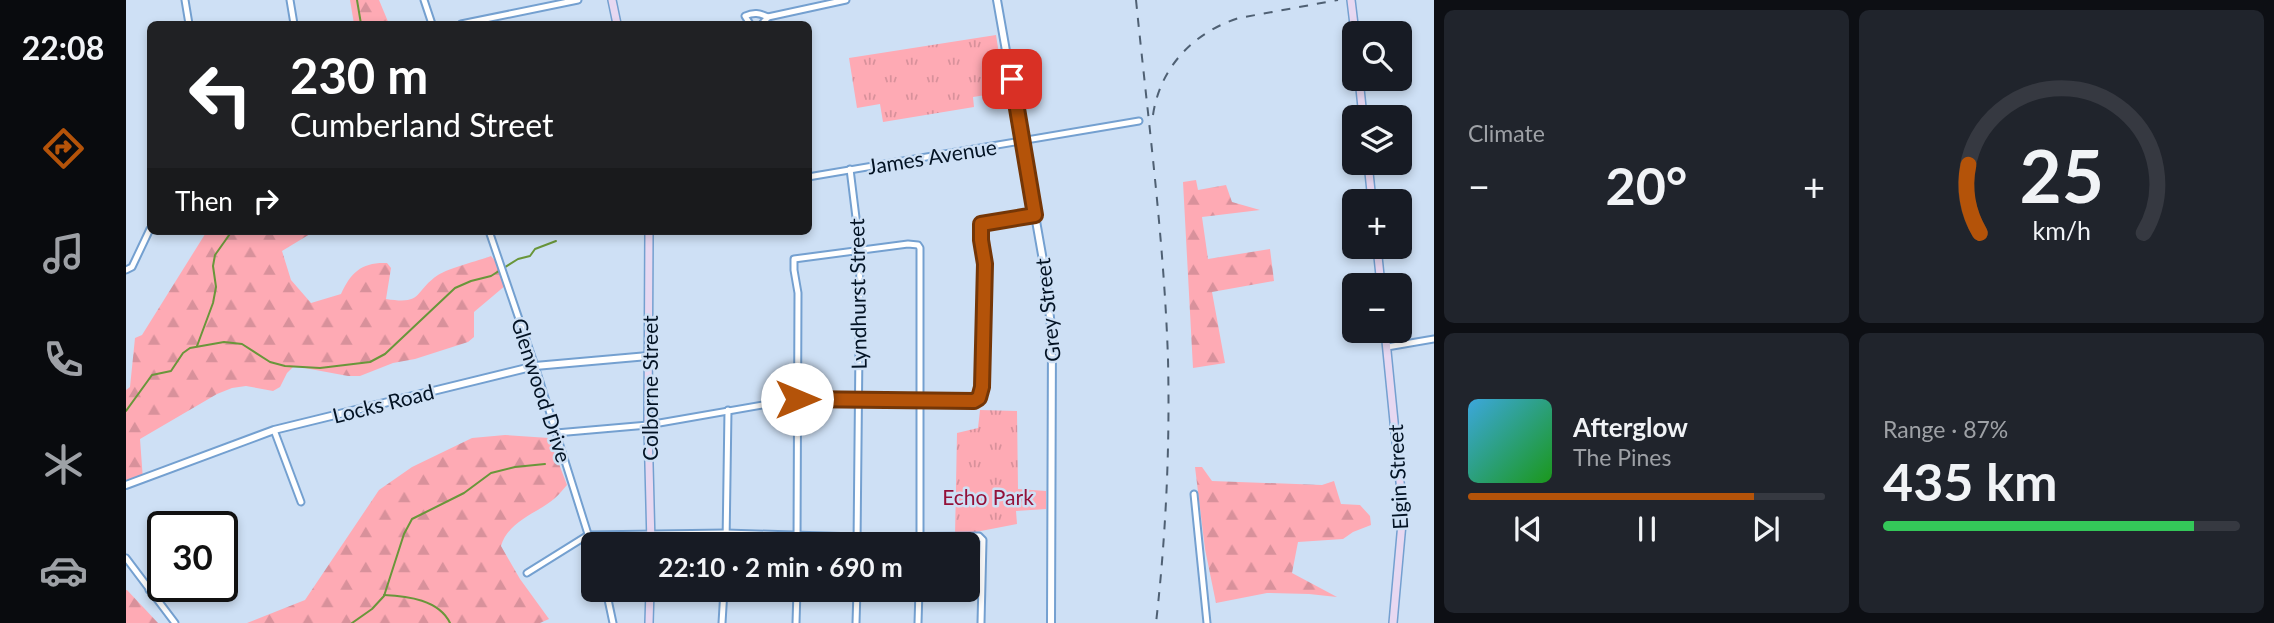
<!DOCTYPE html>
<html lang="en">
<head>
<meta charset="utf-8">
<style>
  :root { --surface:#171b24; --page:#20242c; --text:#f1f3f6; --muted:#9ea1a6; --line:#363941; --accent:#b45309 }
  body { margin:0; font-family:Lato,sans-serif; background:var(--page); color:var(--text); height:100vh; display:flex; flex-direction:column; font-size:26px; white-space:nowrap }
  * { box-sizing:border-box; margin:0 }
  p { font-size:23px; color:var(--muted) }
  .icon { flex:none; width:38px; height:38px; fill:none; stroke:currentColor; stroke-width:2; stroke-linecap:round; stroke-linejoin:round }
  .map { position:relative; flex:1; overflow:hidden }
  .drawer { display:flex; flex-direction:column; gap:10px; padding:10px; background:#0d0f14; width:840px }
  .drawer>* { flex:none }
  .top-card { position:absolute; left:21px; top:21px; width:665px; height:214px; border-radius:10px; box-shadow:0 4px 10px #0003; background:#202124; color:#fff; overflow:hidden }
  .controls { position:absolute; left:1216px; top:21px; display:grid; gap:14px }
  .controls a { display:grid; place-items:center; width:70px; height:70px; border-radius:10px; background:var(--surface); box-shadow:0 4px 10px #0003; font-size:35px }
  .speed { position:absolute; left:21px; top:511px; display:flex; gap:14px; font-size:35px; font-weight:700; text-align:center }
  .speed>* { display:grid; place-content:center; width:91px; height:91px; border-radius:50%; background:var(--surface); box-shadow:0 4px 10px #0003; line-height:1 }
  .speed .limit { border:4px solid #111; border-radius:10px; background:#fff; color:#111 }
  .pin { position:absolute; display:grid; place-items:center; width:60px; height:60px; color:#fff; margin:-30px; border-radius:14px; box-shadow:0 4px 10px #0006 }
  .me { position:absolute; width:77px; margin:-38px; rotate:90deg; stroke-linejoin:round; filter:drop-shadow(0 0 5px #0008) }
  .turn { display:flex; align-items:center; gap:24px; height:147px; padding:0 28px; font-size:32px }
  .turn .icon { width:91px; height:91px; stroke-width:2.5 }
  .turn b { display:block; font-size:49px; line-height:60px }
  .then { display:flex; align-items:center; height:66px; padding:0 28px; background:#0003; gap:14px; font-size:26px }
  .big { font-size:52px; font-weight:700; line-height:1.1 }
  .drawer .tile { flex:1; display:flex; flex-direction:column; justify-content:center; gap:10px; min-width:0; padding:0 24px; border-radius:10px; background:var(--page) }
  .drawer .dial { align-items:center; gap:0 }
  .dial svg { height:182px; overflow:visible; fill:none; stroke:var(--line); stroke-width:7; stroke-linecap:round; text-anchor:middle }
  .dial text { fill:var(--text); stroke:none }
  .song { display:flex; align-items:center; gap:21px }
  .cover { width:84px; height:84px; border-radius:10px; background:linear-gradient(135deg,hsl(200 70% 55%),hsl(120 70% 35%)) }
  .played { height:7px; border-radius:4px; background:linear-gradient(90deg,var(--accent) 80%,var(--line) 80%) }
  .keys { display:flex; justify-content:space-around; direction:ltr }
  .heat { display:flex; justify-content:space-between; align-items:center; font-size:38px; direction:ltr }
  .charge { height:10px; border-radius:5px; background:linear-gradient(90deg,#34c759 87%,var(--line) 0) }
  .drawer .tiles { flex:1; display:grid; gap:10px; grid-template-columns:repeat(2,1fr) }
  .trip { position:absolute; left:455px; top:532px; width:399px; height:70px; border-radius:10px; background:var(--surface); box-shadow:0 4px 10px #0003; font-weight:700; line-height:70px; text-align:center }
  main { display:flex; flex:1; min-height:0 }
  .menu { display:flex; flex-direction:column; width:126px; justify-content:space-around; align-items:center; background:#090b0e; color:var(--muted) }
  .menu .icon { width:49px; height:49px }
  .menu .active { color:var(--accent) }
  .menu b { font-size:32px; color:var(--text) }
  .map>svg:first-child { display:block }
  .forest { fill:url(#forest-firs) }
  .park { fill:url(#park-tufts) }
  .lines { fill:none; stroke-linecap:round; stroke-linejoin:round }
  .stream { stroke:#69963a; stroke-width:2 }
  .minor-casing { stroke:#74a0d0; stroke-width:9 }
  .tertiary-casing { stroke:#74a0d0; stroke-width:10 }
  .secondary-casing { stroke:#74a0d0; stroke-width:10 }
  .minor { stroke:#fff; stroke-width:5 }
  .tertiary { stroke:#fff; stroke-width:6 }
  .secondary { stroke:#e7d8f1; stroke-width:7 }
  .rail { stroke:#4f6073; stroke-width:2; stroke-dasharray:9 9; stroke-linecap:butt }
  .route-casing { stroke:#753606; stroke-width:18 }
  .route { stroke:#b45309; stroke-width:12 }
  .labels { text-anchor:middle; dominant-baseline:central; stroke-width:5; stroke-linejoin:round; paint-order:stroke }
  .street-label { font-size:21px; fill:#031324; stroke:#cee0f5 }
  .park-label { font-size:21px; fill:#931139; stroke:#cee0f5 }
</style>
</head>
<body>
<main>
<nav class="menu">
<b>22:08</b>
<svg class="icon active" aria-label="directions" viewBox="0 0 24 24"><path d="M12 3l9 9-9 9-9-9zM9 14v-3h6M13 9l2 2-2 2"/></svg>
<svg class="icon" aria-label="music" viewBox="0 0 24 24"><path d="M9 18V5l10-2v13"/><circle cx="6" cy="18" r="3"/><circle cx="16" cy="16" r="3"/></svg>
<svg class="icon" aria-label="phone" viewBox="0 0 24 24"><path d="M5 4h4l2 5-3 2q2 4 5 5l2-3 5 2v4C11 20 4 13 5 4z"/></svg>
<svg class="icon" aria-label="climate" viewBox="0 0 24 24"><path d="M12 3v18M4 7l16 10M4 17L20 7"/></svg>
<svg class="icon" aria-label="car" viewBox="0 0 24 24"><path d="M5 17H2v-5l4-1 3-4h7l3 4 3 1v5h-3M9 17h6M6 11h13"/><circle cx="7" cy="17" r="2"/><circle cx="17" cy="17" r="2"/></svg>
</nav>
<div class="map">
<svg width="1308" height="623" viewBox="0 0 1308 623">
  <defs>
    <pattern id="forest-firs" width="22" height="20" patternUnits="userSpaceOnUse" patternTransform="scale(1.75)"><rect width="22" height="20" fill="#feaab4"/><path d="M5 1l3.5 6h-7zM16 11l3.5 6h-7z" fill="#d8919b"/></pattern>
    <pattern id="park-tufts" width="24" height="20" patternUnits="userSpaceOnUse" patternTransform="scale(1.75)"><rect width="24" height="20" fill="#feaab4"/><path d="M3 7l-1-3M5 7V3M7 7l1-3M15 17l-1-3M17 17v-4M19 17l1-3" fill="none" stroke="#d8919b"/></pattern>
  </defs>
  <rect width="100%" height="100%" fill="#cee0f5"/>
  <g class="forest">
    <polygon points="224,0 253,0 263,24 228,24"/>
    <polygon points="1070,180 1072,190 1100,185 1106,202 1134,210 1076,217 1082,259 1144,249 1148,281 1086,292 1099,363 1067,368 1057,182"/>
    <path d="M81,231h108l-33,20 9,29 20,23 30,-9c10,-22 21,-32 46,-31l4,5 -5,31c38,6 27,-7 52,-24 11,-7 40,-14 53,-19l11,13 4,16 -32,27v25l-6,5 -53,17 -22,4 -33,13h-12l-54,-10 -7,7 -7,14 -7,4 -27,-5 -14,2 -15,6 -77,45 3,41 -17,6v-96l4,-3 5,-49 7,-3z"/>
    <path d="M379,435l44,3 18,47c-4,4 -7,9 -12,13 -17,15 -47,23 -54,48l19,33 29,40 -9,4h-293l58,-23 74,-110 33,-23 60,-29z"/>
    <polygon points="1069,467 1076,467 1086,481 1196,485 1208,481 1215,504 1234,505 1244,516 1245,525 1227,532 1217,539 1172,542 1166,573 1211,597 1183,594 1141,593 1090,603 1079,549"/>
    <polygon points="0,590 1,590 32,623 0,623"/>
  </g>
  <g class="park">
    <polygon points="870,35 879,92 847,97 848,107 757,122 754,104 731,108 723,58"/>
    <polygon points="854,410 891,411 892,489 920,491 920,509 890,511 891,524 829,536 831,433 852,428"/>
  </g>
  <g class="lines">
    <g class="stream">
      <polyline points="231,0 235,24"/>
      <polyline points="71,346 87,303 90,287 87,266 89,255 106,231"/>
      <polyline points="0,411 26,375 45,371 57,353 64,348 98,342 116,344 144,362 159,366 194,368 244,362 259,354 329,288 345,281 365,276 392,259 404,256 409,249 430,241"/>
      <path d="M258,595c24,1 55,5 66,28"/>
      <polyline points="226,623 246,609 258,596 278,534 286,519 338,493 365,473 389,467 419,464"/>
    </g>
    <g class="minor-casing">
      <g id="minor">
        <polyline points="59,0 63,24"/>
        <polyline points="164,0 168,24"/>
        <polyline points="298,0 306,24"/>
        <polyline points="642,17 720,0"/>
        <polyline points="335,24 452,0"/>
        <path d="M624,24l-5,-8c9,-4 14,-3 23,1l-6,7"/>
        <polyline points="724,169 734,250 731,544"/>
        <polyline points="682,177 1013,121"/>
        <polyline points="363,231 409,366 467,550"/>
        <polyline points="0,270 6,267 24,229"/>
        <polyline points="1261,347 1308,339"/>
        <polyline points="148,430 175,502"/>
        <polyline points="430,433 522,425 671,399 850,400 855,395 856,387 859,264 855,240 855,224 909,215"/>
        <polyline points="1068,494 1081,623"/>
        <polyline points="600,544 602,410"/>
        <polyline points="671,544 672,293 668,270 668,259 782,244 792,245 794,248 794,544"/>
        <polyline points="0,558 49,623"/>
        <polyline points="401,573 462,535 600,533 731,537 853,536 857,540 855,623"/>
        <polyline points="23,590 37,584"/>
        <polyline points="480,590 487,623"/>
        <polyline points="596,623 598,590"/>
        <polyline points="670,623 671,590"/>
        <polyline points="730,623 731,590"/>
        <polyline points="792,623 793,590"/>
      </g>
    </g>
    <g class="tertiary-casing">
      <g id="tertiary">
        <polyline points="871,0 918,266 926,335 925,623"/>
        <polyline points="0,485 148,430 409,366 522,356"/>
      </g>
    </g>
    <g class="secondary-casing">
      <g id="secondary">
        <polyline points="486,0 491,24"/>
        <polyline points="1225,0 1229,33"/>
        <polyline points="1233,79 1237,117"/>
        <polyline points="1242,163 1246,201"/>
        <polyline points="523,231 522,425 525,544"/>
        <polyline points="1251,247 1255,285"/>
        <polyline points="1259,331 1277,512 1267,623"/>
        <polyline points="523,623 524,590"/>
      </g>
    </g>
    <use href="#minor" class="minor"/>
    <use href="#tertiary" class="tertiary"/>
    <use href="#secondary" class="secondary"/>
    <g class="rail">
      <path d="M1010,0c12,119 28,239 32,359 2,88 -2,176 -12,264"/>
      <path d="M1027,115c7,-48 41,-83 86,-97l99,-18"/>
    </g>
  </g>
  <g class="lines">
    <g class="route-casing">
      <polyline id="route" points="671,399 848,401 853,398 856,387 859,264 855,240 855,224 909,215 886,79"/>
    </g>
    <use href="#route" class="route"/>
  </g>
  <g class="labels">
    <g class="street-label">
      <text transform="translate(806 156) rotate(-9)">James Avenue</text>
      <text transform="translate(731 294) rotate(-91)">Lyndhurst Street</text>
      <text transform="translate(921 310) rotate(-96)">Grey Street</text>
      <text transform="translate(523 388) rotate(-90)">Colborne Street</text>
      <text transform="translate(416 390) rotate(72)">Glenwood Drive</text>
      <text transform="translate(257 403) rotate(-14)">Locks Road</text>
      <text transform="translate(1271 477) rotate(-93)">Elgin Street</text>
    </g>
    <g class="park-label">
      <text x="862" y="496">Echo Park</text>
    </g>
  </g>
</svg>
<div class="controls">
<a><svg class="icon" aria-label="search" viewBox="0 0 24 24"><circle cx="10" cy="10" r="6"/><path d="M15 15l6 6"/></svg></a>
<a><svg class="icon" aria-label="layers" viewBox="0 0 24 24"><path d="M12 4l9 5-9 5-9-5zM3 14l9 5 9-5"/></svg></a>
<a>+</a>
<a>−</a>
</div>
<div class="speed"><div class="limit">30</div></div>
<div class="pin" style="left:886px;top:79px;background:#d93025"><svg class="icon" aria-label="arrive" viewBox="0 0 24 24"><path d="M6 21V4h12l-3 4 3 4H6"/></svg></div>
<svg class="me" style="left:671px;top:399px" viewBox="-20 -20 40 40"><circle r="19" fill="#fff"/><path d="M0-13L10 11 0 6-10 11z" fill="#b45309"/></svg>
<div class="trip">22:10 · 2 min · 690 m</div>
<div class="top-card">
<div class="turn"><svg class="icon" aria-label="left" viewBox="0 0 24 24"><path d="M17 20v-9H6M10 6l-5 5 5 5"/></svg><div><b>230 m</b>Cumberland Street</div></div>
<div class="then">Then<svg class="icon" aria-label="right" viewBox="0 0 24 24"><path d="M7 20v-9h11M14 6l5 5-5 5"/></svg></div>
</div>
</div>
<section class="drawer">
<div class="tiles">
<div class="tile"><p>Climate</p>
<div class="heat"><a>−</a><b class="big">20°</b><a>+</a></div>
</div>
<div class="tile dial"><svg viewBox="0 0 100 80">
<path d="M14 69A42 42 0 1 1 86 69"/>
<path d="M14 69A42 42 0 0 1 9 39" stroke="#b45309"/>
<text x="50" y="56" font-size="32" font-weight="700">25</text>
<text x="50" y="72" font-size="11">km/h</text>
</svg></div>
<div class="tile">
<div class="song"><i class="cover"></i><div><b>Afterglow</b><p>The Pines</p></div></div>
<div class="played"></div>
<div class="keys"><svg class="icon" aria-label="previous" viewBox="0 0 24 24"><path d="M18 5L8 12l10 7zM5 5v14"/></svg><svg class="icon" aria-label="pause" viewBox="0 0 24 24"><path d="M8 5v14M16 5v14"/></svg><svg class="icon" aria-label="next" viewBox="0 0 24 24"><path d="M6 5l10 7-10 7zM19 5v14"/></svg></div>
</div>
<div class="tile"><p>Range · 87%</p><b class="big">435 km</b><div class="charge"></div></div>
</div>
</section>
</main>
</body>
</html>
